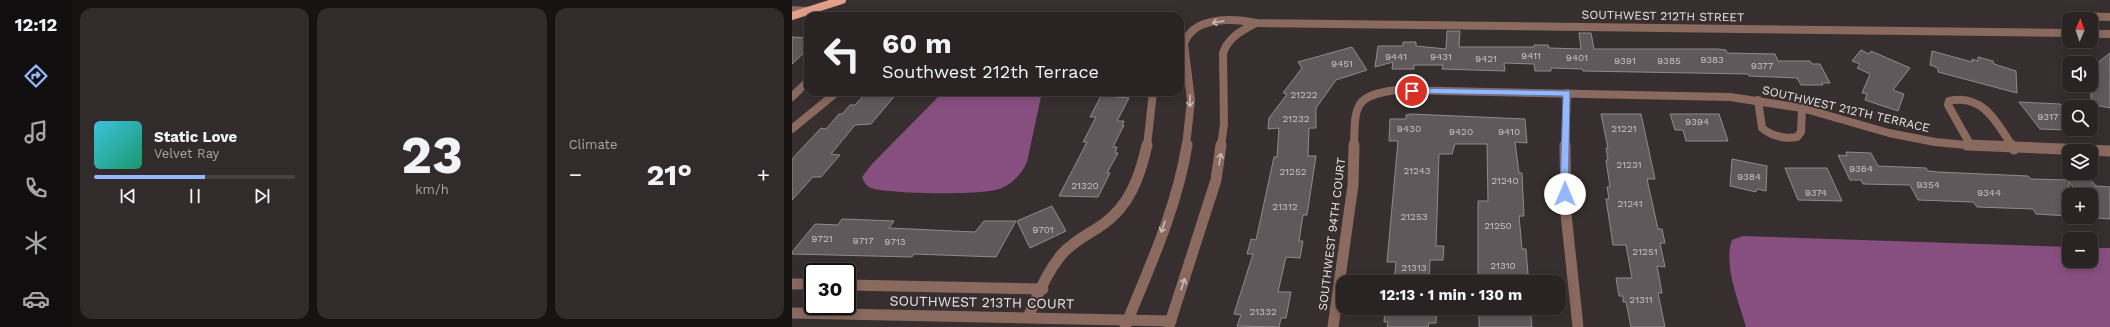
<!DOCTYPE html>
<html lang="en">
<head>
<meta charset="utf-8">
<style>
  :root { --surface:#292323; --page:#312b2b; --text:#f1f3f6; --muted:#a5a4a6; --line:#454041; --accent:#94b7fd }
  body { margin:0; font-family:"Work Sans",sans-serif; background:var(--page); color:var(--text); height:100vh; display:flex; flex-direction:column; font-size:15px; white-space:nowrap }
  * { box-sizing:border-box; margin:0 }
  p { font-size:13px; color:var(--muted) }
  .icon { flex:none; width:22px; height:22px; fill:none; stroke:currentColor; stroke-width:2; stroke-linecap:round; stroke-linejoin:round }
  .map { position:relative; flex:1; overflow:hidden }
  .side { display:flex; flex-direction:column; gap:8px; padding:8px; background:#171313; width:720px }
  .side>* { flex:none }
  .hud { position:absolute; left:12px; top:12px; width:380px; height:84px; border-radius:12px; box-shadow:0 2px 10px #0003,0 0 0 1px var(--line); background:#292323; color:var(--text); overflow:hidden }
  .needle { width:26px; rotate:2deg }
  .fabs { position:absolute; left:1270px; top:12px; display:grid; gap:8px }
  .fabs a { display:grid; place-items:center; width:36px; height:36px; border-radius:8px; background:var(--surface); box-shadow:0 2px 10px #0003,0 0 0 1px var(--line); font-size:20px }
  .speed { position:absolute; left:12px; top:263px; display:flex; gap:8px; font-size:20px; font-weight:700; text-align:center }
  .speed>* { display:grid; place-content:center; width:52px; height:52px; border-radius:50%; background:var(--surface); box-shadow:0 2px 10px #0003,0 0 0 1px var(--line); line-height:1 }
  .speed .limit { border:2px solid #111; border-radius:6px; background:#fff; color:#111 }
  .pin { position:absolute; display:grid; place-items:center; width:34px; height:34px; color:#fff; margin:-17px; border:2px solid #fff; border-radius:50%; box-shadow:0 1px 4px #0007 }
  .me { position:absolute; width:44px; margin:-22px; rotate:0deg; stroke-linejoin:round; filter:drop-shadow(0 0 3px #0008) }
  .turn { display:flex; align-items:center; gap:14px; height:84px; padding:0 12px; font-size:18px }
  .turn .icon { width:52px; height:52px; stroke-width:2.5 }
  .turn b { display:block; font-size:28px; line-height:34px }
  .big { font-size:30px; font-weight:700; line-height:1.1 }
  .side .widget { flex:1; display:flex; flex-direction:column; justify-content:center; gap:6px; min-width:0; padding:0 14px; border-radius:12px; background:var(--page) }
  .side .dial { align-items:center; gap:0 }
  .dial b { font-size:52px; line-height:1 }
  .song { display:flex; align-items:center; gap:12px }
  .cover { width:48px; height:48px; border-radius:6px; background:linear-gradient(135deg,hsl(190 70% 55%),hsl(160 70% 35%)) }
  .played { height:4px; border-radius:2px; background:linear-gradient(90deg,var(--accent) 55%,var(--line) 55%) }
  .keys { display:flex; justify-content:space-around; direction:ltr }
  .heat { display:flex; justify-content:space-between; align-items:center; font-size:22px; direction:ltr }
  .side .tiles { flex:1; display:grid; gap:8px; grid-template-columns:repeat(3,1fr) }
  .trip { position:absolute; left:544px; top:275px; width:230px; height:40px; border-radius:12px; background:var(--surface); box-shadow:0 2px 10px #0003,0 0 0 1px var(--line); font-weight:700; line-height:40px; text-align:center }
  main { display:flex; flex:1; min-height:0 }
  .tab-bar { display:flex; flex-direction:column; width:72px; justify-content:space-around; align-items:center; background:#100e0e; color:var(--muted) }
  .tab-bar .icon { width:28px; height:28px }
  .tab-bar .current { color:var(--accent) }
  .tab-bar b { font-size:18px; color:var(--text) }
  .map>svg:first-child { display:block }
  .water { fill:#874f80 }
  .building { fill:#60585b; stroke:#91888b }
  .lines { fill:none; stroke-linecap:round; stroke-linejoin:round }
  .minor-far1 { stroke:#8a695e; stroke-width:8 }
  .minor { stroke:#8a695e; stroke-width:11 }
  .major { stroke:#e19f89; stroke-width:8 }
  .oneway { stroke:#c8bab6 }
  .route { fill:#94b7fd; stroke:#6077a4 }
  .labels { text-anchor:middle; dominant-baseline:central; stroke-width:4; stroke-linejoin:round; paint-order:stroke }
  .number-label { font-size:10px; fill:#c8c2c2 }
  .street-label { font-size:12px; fill:#eae5e5; stroke:#372f2f }
  .near-street-label { font-size:14px; fill:#eae5e5; stroke:#372f2f }
</style>
</head>
<body>
<main>
<nav class="tab-bar">
<b>12:12</b>
<svg class="icon current" aria-label="directions" viewBox="0 0 24 24"><path d="M12 3l9 9-9 9-9-9zM9 14v-3h6M13 9l2 2-2 2"/></svg>
<svg class="icon" aria-label="music" viewBox="0 0 24 24"><path d="M9 18V5l10-2v13"/><circle cx="6" cy="18" r="3"/><circle cx="16" cy="16" r="3"/></svg>
<svg class="icon" aria-label="phone" viewBox="0 0 24 24"><path d="M5 4h4l2 5-3 2q2 4 5 5l2-3 5 2v4C11 20 4 13 5 4z"/></svg>
<svg class="icon" aria-label="climate" viewBox="0 0 24 24"><path d="M12 3v18M4 7l16 10M4 17L20 7"/></svg>
<svg class="icon" aria-label="car" viewBox="0 0 24 24"><path d="M5 17H2v-5l4-1 3-4h7l3 4 3 1v5h-3M9 17h6M6 11h13"/><circle cx="7" cy="17" r="2"/><circle cx="17" cy="17" r="2"/></svg>
</nav>
<section class="side">
<div class="tiles">
<div class="widget">
<div class="song"><i class="cover"></i><div><b>Static Love</b><p>Velvet Ray</p></div></div>
<div class="played"></div>
<div class="keys"><svg class="icon" aria-label="previous" viewBox="0 0 24 24"><path d="M18 5L8 12l10 7zM5 5v14"/></svg><svg class="icon" aria-label="pause" viewBox="0 0 24 24"><path d="M8 5v14M16 5v14"/></svg><svg class="icon" aria-label="next" viewBox="0 0 24 24"><path d="M6 5l10 7-10 7zM19 5v14"/></svg></div>
</div>
<div class="widget dial"><b>23</b><p>km/h</p></div>
<div class="widget"><p>Climate</p>
<div class="heat"><a>−</a><b class="big">21°</b><a>+</a></div>
</div>
</div>
</section>
<div class="map">
<svg width="1318" height="327" viewBox="0 0 1318 327">
  <rect width="100%" height="100%" fill="#372f2f"/>
  <g class="water">
    <path d="M151,92h99l-15,70c-5,11 -13,20 -25,26 -15,8 -113,6 -131,0 -5,-2 -7,-6 -9,-11l10,-13z"/>
    <path d="M951,236l326,11v14h22v-13h19v79h-364c-7,-25 -23,-62 -14,-87z"/>
  </g>
  <g class="building">
    <polygon points="655,31 668,31 667,47 742,47 742,45 756,45 757,48 789,49 787,33 799,33 802,49 926,49 934,50 935,53 983,54 986,61 1018,61 1020,64 1028,64 1038,83 1030,83 1031,85 1009,85 1005,78 957,76 956,74 791,71 790,69 759,68 759,71 743,71 742,64 712,63 713,71 650,69 651,65 622,65 622,69 600,69 601,62 583,67 586,46 611,46 611,42 624,42 624,46 654,49"/>
    <polygon points="0,37 16,38 16,49 0,64"/>
    <polygon points="560,47 575,70 544,80 524,108 524,128 517,128 516,156 524,156 515,215 511,215 507,241 511,241 508,258 494,257 486,292 499,292 494,318 489,318 487,327 445,326 449,315 442,314 461,254 455,254 459,239 464,240 482,157 485,157 487,128 476,129 477,118 495,94 491,93 510,68 506,62"/>
    <polygon points="1069,50 1077,54 1079,51 1118,68 1101,90 1112,94 1106,111 1073,100 1075,94 1070,93 1078,74 1065,68 1068,64 1060,61"/>
    <polygon points="1140,51 1180,62 1180,59 1186,61 1186,57 1201,61 1202,64 1224,71 1225,93 1146,72 1146,68 1138,65"/>
    <polygon points="1318,53 1318,108 1299,104 1299,68"/>
    <polygon points="75,92 106,92 79,124 63,125 39,154 48,155 29,177 21,177 0,200 0,159 29,128 34,129 47,114 50,114 58,105 63,105"/>
    <polygon points="311,92 326,92 324,97 337,98 325,121 332,121 330,126 332,125 321,147 325,147 323,153 326,153 315,173 318,173 306,197 267,196 295,142 291,142 304,117 298,117"/>
    <polygon points="1227,102 1268,104 1277,115 1277,130 1248,129"/>
    <polygon points="619,114 733,119 735,143 723,142 727,173 730,173 732,216 727,216 730,249 734,249 736,274 734,274 734,282 686,282 686,201 696,201 695,144 663,144 660,154 647,154 644,246 652,246 651,260 638,260 637,282 602,282 604,262 595,262 606,141 597,141 598,119 614,119 614,115"/>
    <polygon points="809,114 849,114 863,179 855,179 866,229 870,229 873,243 868,243 873,267 865,266 870,293 866,293 873,327 839,327 834,302 831,302 831,296 827,296 824,278 840,278 834,245 821,245 814,199 817,199 815,187 818,187 814,160 816,160 814,148 816,148"/>
    <polygon points="878,114 927,114 936,141 894,141 891,130 883,130"/>
    <polygon points="1054,152 1079,153 1086,166 1134,168 1136,171 1146,172 1236,176 1239,179 1276,180 1274,178 1297,178 1304,186 1318,187 1318,219 1304,218 1299,211 1299,195 1287,195 1277,182 1277,216 1244,214 1241,209 1185,207 1181,202 1126,200 1118,185 1071,184 1069,180 1058,180 1046,155 1055,156"/>
    <polygon points="940,159 975,166 974,191 965,189 964,192 938,186"/>
    <polygon points="993,168 1035,168 1050,201 1006,200"/>
    <polygon points="260,206 274,231 238,248 225,221"/>
    <polygon points="50,219 102,221 97,228 183,232 192,221 224,221 204,257 122,254 120,257 0,254 0,252 23,224 46,225"/>
    <polygon points="593,308 645,308 644,323 637,323 636,327 595,327 596,322 592,322"/>
    <polygon points="687,308 738,308 740,327 687,327"/>
  </g>
  <g class="lines">
    <g class="minor-far1">
      <polyline points="0,10 17,11"/>
      <polyline points="1283,16 1318,17"/>
      <polyline points="1299,34 1318,34"/>
      <polyline points="0,97 16,81"/>
      <path d="M966,100l4,28c11,9 22,11 35,9l4,-5 1,-24"/>
      <polyline points="0,129 45,92"/>
      <polyline points="355,146 361,92"/>
      <path d="M394,146l5,-46 -7,-56c9,-28 49,-26 72,-21l813,10"/>
      <path d="M429,146l3,-22 -1,-71c6,-17 19,-22 33,-30"/>
      <path d="M562,146c1,-39 -1,-51 43,-56l333,7 72,11 87,25 46,9 42,4"/>
      <polyline points="773,146 775,93"/>
      <path d="M1179,146l-23,-41 1,-4c33,-8 48,21 63,45"/>
    </g>
    <g class="minor">
      <polyline points="773,145 774,214 786,327"/>
      <polyline points="1175,145 1318,151"/>
      <polyline points="1219,145 1222,149"/>
      <polyline points="0,284 21,284"/>
      <polyline points="55,285 251,289"/>
      <polyline points="0,313 379,321"/>
      <path d="M236,317c10,-22 19,-46 35,-64 11,-12 26,-19 39,-28 28,-19 38,-49 45,-80"/>
      <polyline points="377,326 424,180 429,145"/>
      <path d="M333,327c24,-59 52,-119 62,-182"/>
      <polyline points="541,327 561,185 562,145"/>
    </g>
    <polyline class="major" points="0,16 50,0"/>
  </g>
  <defs><path id="oneway-shaft" d="M-6 0H5M1.5-3L5.5 0L1.5 3" fill="none" stroke-width="1.6" stroke-linecap="round" stroke-linejoin="round"/></defs>
  <g class="oneway">
    <use href="#oneway-shaft" transform="translate(426 22) rotate(171)"/>
    <use href="#oneway-shaft" transform="translate(398 101) rotate(90)"/>
    <use href="#oneway-shaft" transform="translate(428 159) rotate(-80)"/>
    <use href="#oneway-shaft" transform="translate(371 227) rotate(110)"/>
    <use href="#oneway-shaft" transform="translate(391 284) rotate(-72)"/>
  </g>
  <polygon class="route" points="620,88 778,91 776,197 770,197 768,194 771,96 618,93 616,91"/>
  <g class="labels">
    <g class="number-label">
      <text x="739" y="55">9411</text>
      <text x="604" y="56">9441</text>
      <text x="649" y="56">9431</text>
      <text x="785" y="57">9401</text>
      <text x="694" y="58">9421</text>
      <text x="920" y="59">9383</text>
      <text x="833" y="60">9391</text>
      <text x="877" y="60">9385</text>
      <text x="550" y="63">9451</text>
      <text x="970" y="65">9377</text>
      <text x="512" y="94">21222</text>
      <text x="1256" y="116">9317</text>
      <text x="504" y="118">21232</text>
      <text x="905" y="121">9394</text>
      <text x="617" y="128">9430</text>
      <text x="832" y="128">21221</text>
      <text x="669" y="131">9420</text>
      <text x="717" y="131">9410</text>
      <text x="837" y="164">21231</text>
      <text x="1069" y="168">9364</text>
      <text x="625" y="170">21243</text>
      <text x="501" y="171">21252</text>
      <text x="957" y="176">9384</text>
      <text x="713" y="180">21240</text>
      <text x="1136" y="184">9354</text>
      <text x="293" y="185">21320</text>
      <text x="1024" y="192">9374</text>
      <text x="1197" y="192">9344</text>
      <text x="838" y="203">21241</text>
      <text x="493" y="206">21312</text>
      <text x="622" y="216">21253</text>
      <text x="706" y="225">21250</text>
      <text x="251" y="229">9701</text>
      <text x="30" y="238">9721</text>
      <text x="71" y="240">9717</text>
      <text x="103" y="241">9713</text>
      <text x="853" y="251">21251</text>
      <text x="711" y="265">21310</text>
      <text x="622" y="267">21313</text>
      <text x="849" y="299">21311</text>
      <text x="471" y="311">21332</text>
    </g>
    <g class="street-label">
      <text transform="translate(871 16) rotate(1)">SOUTHWEST 212TH STREET</text>
      <text transform="translate(1054 109) rotate(13)">SOUTHWEST 212TH TERRACE</text>
      <text transform="translate(540 234) rotate(-83)">SOUTHWEST 94TH COURT</text>
    </g>
    <g class="near-street-label">
      <text transform="translate(190 302) rotate(1)">SOUTHWEST 213TH COURT</text>
    </g>
  </g>
</svg>
<div class="fabs">
<a><svg class="needle" viewBox="-14 -14 28 28"><path d="M0-13l5 13h-10z" fill="#e53935"/><path d="M0 13l5-13h-10z" fill="#a5a4a6"/></svg></a>
<a><svg class="icon" aria-label="sound" viewBox="0 0 24 24"><path d="M4 9h4l5-4v14l-5-4H4zM17 9q2 3 0 6"/></svg></a>
<a><svg class="icon" aria-label="search" viewBox="0 0 24 24"><circle cx="10" cy="10" r="6"/><path d="M15 15l6 6"/></svg></a>
<a><svg class="icon" aria-label="layers" viewBox="0 0 24 24"><path d="M12 4l9 5-9 5-9-5zM3 14l9 5 9-5"/></svg></a>
<a>+</a>
<a>−</a>
</div>
<div class="speed"><div class="limit">30</div></div>
<div class="pin" style="left:620px;top:91px;background:#d93025"><svg class="icon" aria-label="arrive" viewBox="0 0 24 24"><path d="M6 21V4h12l-3 4 3 4H6"/></svg></div>
<svg class="me" style="left:773px;top:194px" viewBox="-20 -20 40 40"><circle r="19" fill="#fff"/><path d="M0-13L10 11 0 6-10 11z" fill="#94b7fd"/></svg>
<div class="trip">12:13 · 1 min · 130 m</div>
<div class="hud">
<div class="turn"><svg class="icon" aria-label="left" viewBox="0 0 24 24"><path d="M17 20v-9H6M10 6l-5 5 5 5"/></svg><div><b>60 m</b>Southwest 212th Terrace</div></div>
</div>
</div>
</main>
</body>
</html>
